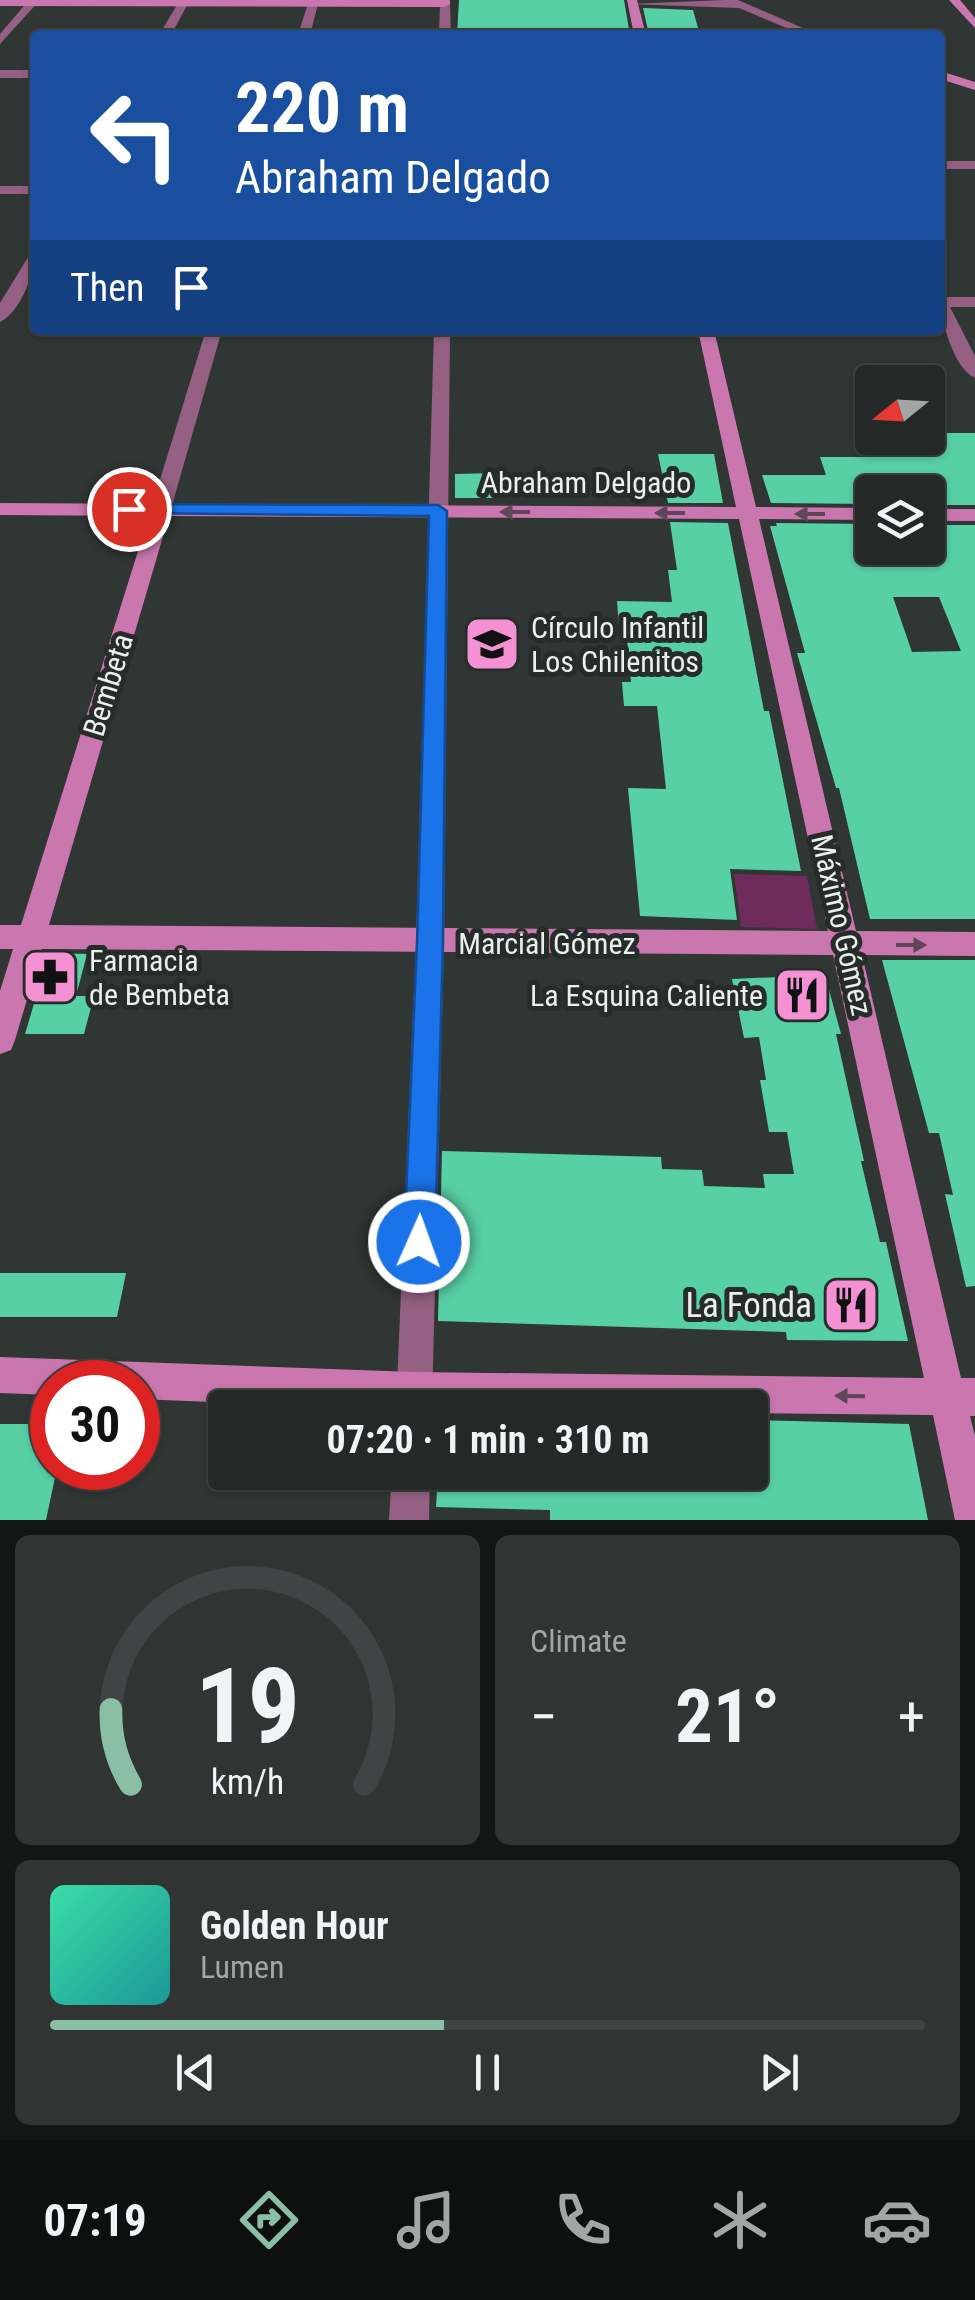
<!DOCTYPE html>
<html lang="en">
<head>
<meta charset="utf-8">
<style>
  :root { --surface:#242827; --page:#303433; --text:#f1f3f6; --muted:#a3a6a7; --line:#414444; --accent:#8abfa5 }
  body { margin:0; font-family:"Roboto Condensed",sans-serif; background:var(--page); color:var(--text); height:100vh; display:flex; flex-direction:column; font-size:38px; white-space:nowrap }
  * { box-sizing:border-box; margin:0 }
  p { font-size:32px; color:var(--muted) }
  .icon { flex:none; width:55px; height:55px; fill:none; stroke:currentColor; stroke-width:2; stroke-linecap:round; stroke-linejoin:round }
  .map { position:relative; height:1520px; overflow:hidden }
  .panel { display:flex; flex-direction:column; gap:15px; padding:15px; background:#141615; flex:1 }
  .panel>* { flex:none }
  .top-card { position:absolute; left:30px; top:30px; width:915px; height:305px; border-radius:10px; box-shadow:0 2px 8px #0004,0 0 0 2px var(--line); background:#1a4fa0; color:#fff; overflow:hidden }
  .needle { width:65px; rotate:252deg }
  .tools { position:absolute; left:855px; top:365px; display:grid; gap:20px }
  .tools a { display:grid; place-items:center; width:90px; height:90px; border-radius:10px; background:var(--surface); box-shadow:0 2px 8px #0004,0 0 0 2px var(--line); font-size:50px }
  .speed { position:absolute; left:30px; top:1360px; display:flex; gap:20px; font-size:50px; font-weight:700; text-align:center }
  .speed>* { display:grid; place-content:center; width:130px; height:130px; border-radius:50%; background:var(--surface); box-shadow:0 2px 8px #0004,0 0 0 2px var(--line); line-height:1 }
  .speed .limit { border:15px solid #d22; background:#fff; color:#111 }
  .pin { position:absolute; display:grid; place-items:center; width:85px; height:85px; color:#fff; margin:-42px; border:5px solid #fff; border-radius:50%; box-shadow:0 2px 10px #0007 }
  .me { position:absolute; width:110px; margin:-55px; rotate:2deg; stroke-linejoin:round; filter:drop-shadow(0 0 8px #0008) }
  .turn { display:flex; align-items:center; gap:35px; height:210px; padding:0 40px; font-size:45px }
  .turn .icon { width:130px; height:130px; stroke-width:2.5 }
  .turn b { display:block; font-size:70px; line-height:85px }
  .then { display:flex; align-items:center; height:95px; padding:0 40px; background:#0003; gap:20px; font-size:38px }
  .big { font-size:75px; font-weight:700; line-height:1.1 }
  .panel .card { flex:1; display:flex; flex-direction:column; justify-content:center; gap:15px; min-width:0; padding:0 35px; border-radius:15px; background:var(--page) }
  .panel .dial { align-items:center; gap:0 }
  .dial svg { height:260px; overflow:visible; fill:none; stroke:var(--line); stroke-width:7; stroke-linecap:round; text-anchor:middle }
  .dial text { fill:var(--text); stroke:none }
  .song { display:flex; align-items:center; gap:30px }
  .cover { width:120px; height:120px; border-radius:15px; background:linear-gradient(135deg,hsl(160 70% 55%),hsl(180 70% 35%)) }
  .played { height:10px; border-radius:5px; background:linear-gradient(90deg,var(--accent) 45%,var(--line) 45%) }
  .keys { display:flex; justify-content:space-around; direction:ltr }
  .heat { display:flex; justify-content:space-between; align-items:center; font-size:55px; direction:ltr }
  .panel .tiles { flex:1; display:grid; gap:15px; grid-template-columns:1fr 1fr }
  .card:last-child { grid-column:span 2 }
  .trip { position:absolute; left:208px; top:1390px; width:560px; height:100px; border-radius:10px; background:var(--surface); box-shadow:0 2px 8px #0004,0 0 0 2px var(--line); font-weight:700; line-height:100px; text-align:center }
  .dock { display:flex; height:160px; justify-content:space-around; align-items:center; background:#0e1010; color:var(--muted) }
  .dock .icon { width:70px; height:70px }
  .dock .selected { color:var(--accent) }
  .dock b { font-size:45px; color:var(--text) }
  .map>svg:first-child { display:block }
  .green { fill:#6f2b5b }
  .building { fill:#58d0a6; fill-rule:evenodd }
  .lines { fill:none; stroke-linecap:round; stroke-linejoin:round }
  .street { fill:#956083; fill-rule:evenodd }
  .secondary { fill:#cb77af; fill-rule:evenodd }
  .oneway { fill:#604659 }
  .route { fill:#1a73e8; stroke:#114b97; stroke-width:2.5 }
  .labels { text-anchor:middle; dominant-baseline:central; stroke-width:10; stroke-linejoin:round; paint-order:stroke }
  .street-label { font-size:30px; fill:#ebefed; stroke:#262c2a }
  .poi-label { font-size:30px; fill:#ebefed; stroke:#262c2a; text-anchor:start }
  .near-poi-label { font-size:35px; fill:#ebefed; stroke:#262c2a; text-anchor:end }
</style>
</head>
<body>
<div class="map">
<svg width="975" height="1520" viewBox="0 0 975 1520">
  <rect width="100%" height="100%" fill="#303634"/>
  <polygon class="green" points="734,874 807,876 817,929 741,927"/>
  <g class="building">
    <polygon points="459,0 624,0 630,35 457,35"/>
    <polygon points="643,8 693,10 700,35 649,35"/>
    <polygon points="928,433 975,433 975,505 928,505 928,492 872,492 872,504 771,503 762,475 826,475 820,457 915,457 907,438 928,438"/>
    <polygon points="658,454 714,454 723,503 668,503"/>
    <polygon points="497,473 498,498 455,498 455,474"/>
    <polygon points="670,522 728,523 764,711 769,711 801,871 730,869 737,920 640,916 628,788 666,789 657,706 624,706 622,682 631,682 627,639 620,638 617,601 672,602 668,570 677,570"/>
    <path d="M776,523l96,1v24h56v-23h47v394h-105l-31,-131h-3l-39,-135h8l-35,-127h7zM893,597h46l22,54 -49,1z"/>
    <polygon points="49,953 87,954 76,996 94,996 84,1034 25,1034"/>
    <polygon points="882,960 975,960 975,1286 966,1287 945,1194 953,1195 939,1133 929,1133"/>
    <polygon points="825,975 841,1034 836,1034 864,1161 861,1161 880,1242 886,1242 908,1341 787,1340 786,1332 438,1321 442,1151 661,1157 662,1169 702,1170 704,1186 765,1188 763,1174 794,1174 787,1132 769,1132 760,1080 766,1080 759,1037 744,1038 732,979"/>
    <polygon points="0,1273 126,1273 117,1317 0,1317"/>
    <polygon points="750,1420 909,1424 928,1520 550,1520 550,1510 436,1507 438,1472 750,1472"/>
    <polygon points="0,1424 52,1424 52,1468 57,1468 46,1520 0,1520"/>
  </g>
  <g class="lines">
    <g class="street">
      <polygon points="29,0 40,0 0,44 0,34"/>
      <polygon points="180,0 190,0 171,35 159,35"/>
      <polygon points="309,0 319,0 310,35 298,35"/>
      <polygon points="724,0 738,0 819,35 803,35 739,8 628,4"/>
      <polygon points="445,1 450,4 451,35 439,35 440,4"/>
      <rect x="0" y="70" width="35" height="8"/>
      <rect x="940" y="161" width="35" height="8"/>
      <rect x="0" y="186" width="35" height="8"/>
      <path d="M35,252c0,22 -15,60 -35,70v-19l30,-49z"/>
      <path d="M940,297h35v10h-25l25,49v22c-21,-9 -35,-59 -35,-81z"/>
      <polygon points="206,330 222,330 171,509 168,513 154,513 151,509"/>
      <polygon points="434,330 450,330 444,942 432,1403 430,1408 396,1408 416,942"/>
      <polygon points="392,1472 430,1472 429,1520 389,1520"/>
    </g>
    <g class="secondary">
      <polygon points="0,0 450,0 450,4 445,7 0,6"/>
      <polygon points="627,0 637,0 646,35 634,35"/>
      <polygon points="949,0 960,0 975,18 975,28"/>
      <polygon points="940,71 975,82 975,90 940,79"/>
      <path d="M698,330h16l42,177 116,1v12l-113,-1 97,412 119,1v24l-113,-1 99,423h14v38h-5l5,20v84h-20l-22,-105 -183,-2v-5h-389l-223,-9v-17h-86v13l-52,-2v-36l414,15 510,6 -91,-423 -791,-6 -27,91 -4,10 -11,4v-63l13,-42h-13v-24h21l128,-409 -149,-1v-12l736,4zM169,516l570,3 89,412 -779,-6z"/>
      <rect x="928" y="509" width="47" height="12"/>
    </g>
  </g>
  <defs><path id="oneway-solid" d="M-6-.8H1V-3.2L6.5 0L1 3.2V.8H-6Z" transform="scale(2.5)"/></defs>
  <g class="oneway">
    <use href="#oneway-solid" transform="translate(515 512) rotate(-180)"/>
    <use href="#oneway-solid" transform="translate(670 513) rotate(-180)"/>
    <use href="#oneway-solid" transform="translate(810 514) rotate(-180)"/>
    <use href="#oneway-solid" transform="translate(911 945)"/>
    <use href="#oneway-solid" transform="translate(850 1396) rotate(-179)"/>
  </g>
  <polygon class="route" points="129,504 438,505 447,511 443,942 435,1242 430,1253 419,1257 408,1253 404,1242 417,942 429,516 123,513 123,505"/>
  <defs>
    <g id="school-square" transform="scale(2.875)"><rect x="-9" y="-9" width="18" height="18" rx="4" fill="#f491d3" stroke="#262c2a"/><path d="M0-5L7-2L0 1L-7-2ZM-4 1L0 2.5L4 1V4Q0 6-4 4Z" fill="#111"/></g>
    <g id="pharmacy-square" transform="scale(2.875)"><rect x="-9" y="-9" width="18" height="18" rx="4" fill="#f491d3" stroke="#262c2a"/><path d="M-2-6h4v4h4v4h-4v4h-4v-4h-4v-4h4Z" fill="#111"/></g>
    <g id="restaurant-square" transform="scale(2.875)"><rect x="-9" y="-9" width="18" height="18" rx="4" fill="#f491d3" stroke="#262c2a"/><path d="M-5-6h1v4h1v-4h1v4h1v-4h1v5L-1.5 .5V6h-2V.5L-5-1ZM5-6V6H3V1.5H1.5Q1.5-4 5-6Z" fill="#111"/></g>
  </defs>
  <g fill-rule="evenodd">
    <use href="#school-square" x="492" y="644"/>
    <use href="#pharmacy-square" x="50" y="977"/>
    <use href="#restaurant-square" x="802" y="995"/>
    <use href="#restaurant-square" x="851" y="1305"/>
  </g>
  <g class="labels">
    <g class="street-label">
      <text x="586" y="482">Abraham Delgado</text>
      <text transform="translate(108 685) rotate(-73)">Bembeta</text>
      <text transform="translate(842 925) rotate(77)">Máximo Gómez</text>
      <text x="547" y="943">Marcial Gómez</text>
    </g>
    <g class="poi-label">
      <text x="531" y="627">Círculo Infantil<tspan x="531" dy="34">Los Chilenitos</tspan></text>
      <text x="89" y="960">Farmacia<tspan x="89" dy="34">de Bembeta</tspan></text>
      <text x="763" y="995" text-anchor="end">La Esquina Caliente</text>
    </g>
    <g class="near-poi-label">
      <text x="812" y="1305">La Fonda</text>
    </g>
  </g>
</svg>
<div class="tools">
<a><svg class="needle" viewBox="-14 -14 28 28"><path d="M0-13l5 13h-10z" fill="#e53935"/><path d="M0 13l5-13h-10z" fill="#a3a6a7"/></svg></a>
<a><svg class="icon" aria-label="layers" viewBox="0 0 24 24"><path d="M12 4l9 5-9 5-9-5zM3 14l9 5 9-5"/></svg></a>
</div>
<div class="speed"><div class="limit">30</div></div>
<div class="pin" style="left:129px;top:509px;background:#d93025"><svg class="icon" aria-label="arrive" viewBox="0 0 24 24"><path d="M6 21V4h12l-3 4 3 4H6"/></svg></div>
<svg class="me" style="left:419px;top:1242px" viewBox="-20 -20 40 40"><circle r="17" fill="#1a73e8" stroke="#fff" stroke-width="3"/><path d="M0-11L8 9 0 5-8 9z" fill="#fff"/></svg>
<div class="trip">07:20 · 1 min · 310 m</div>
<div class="top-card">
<div class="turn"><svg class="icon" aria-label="left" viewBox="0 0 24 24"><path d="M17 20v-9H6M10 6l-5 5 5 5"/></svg><div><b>220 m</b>Abraham Delgado</div></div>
<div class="then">Then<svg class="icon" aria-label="arrive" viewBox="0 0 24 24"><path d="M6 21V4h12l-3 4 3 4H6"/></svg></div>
</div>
</div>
<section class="panel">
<div class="tiles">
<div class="card dial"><svg viewBox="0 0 100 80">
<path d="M14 69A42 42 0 1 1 86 69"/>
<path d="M14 69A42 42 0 0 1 8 46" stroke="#8abfa5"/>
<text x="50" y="56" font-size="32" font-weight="700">19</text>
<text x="50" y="72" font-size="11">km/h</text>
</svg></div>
<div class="card"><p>Climate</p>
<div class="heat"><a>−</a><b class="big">21°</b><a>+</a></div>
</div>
<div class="card">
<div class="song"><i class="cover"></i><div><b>Golden Hour</b><p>Lumen</p></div></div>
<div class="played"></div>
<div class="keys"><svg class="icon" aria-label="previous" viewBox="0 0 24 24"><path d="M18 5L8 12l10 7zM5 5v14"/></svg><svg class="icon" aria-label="pause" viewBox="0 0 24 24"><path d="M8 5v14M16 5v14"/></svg><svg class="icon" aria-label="next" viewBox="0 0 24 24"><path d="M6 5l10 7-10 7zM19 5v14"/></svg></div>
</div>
</div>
</section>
<nav class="dock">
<b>07:19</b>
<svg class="icon selected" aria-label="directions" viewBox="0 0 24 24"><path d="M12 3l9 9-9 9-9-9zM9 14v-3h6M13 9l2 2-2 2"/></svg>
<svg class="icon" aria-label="music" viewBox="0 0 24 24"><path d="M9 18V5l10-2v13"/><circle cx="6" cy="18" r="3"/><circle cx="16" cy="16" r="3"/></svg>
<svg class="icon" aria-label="phone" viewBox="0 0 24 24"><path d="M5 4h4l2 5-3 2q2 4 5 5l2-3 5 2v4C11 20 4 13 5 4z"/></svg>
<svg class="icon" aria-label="climate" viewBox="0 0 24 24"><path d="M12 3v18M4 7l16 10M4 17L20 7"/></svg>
<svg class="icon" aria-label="car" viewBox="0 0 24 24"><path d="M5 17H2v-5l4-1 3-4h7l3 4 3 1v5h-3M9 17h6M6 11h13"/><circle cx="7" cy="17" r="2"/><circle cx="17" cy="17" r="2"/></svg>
</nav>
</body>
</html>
